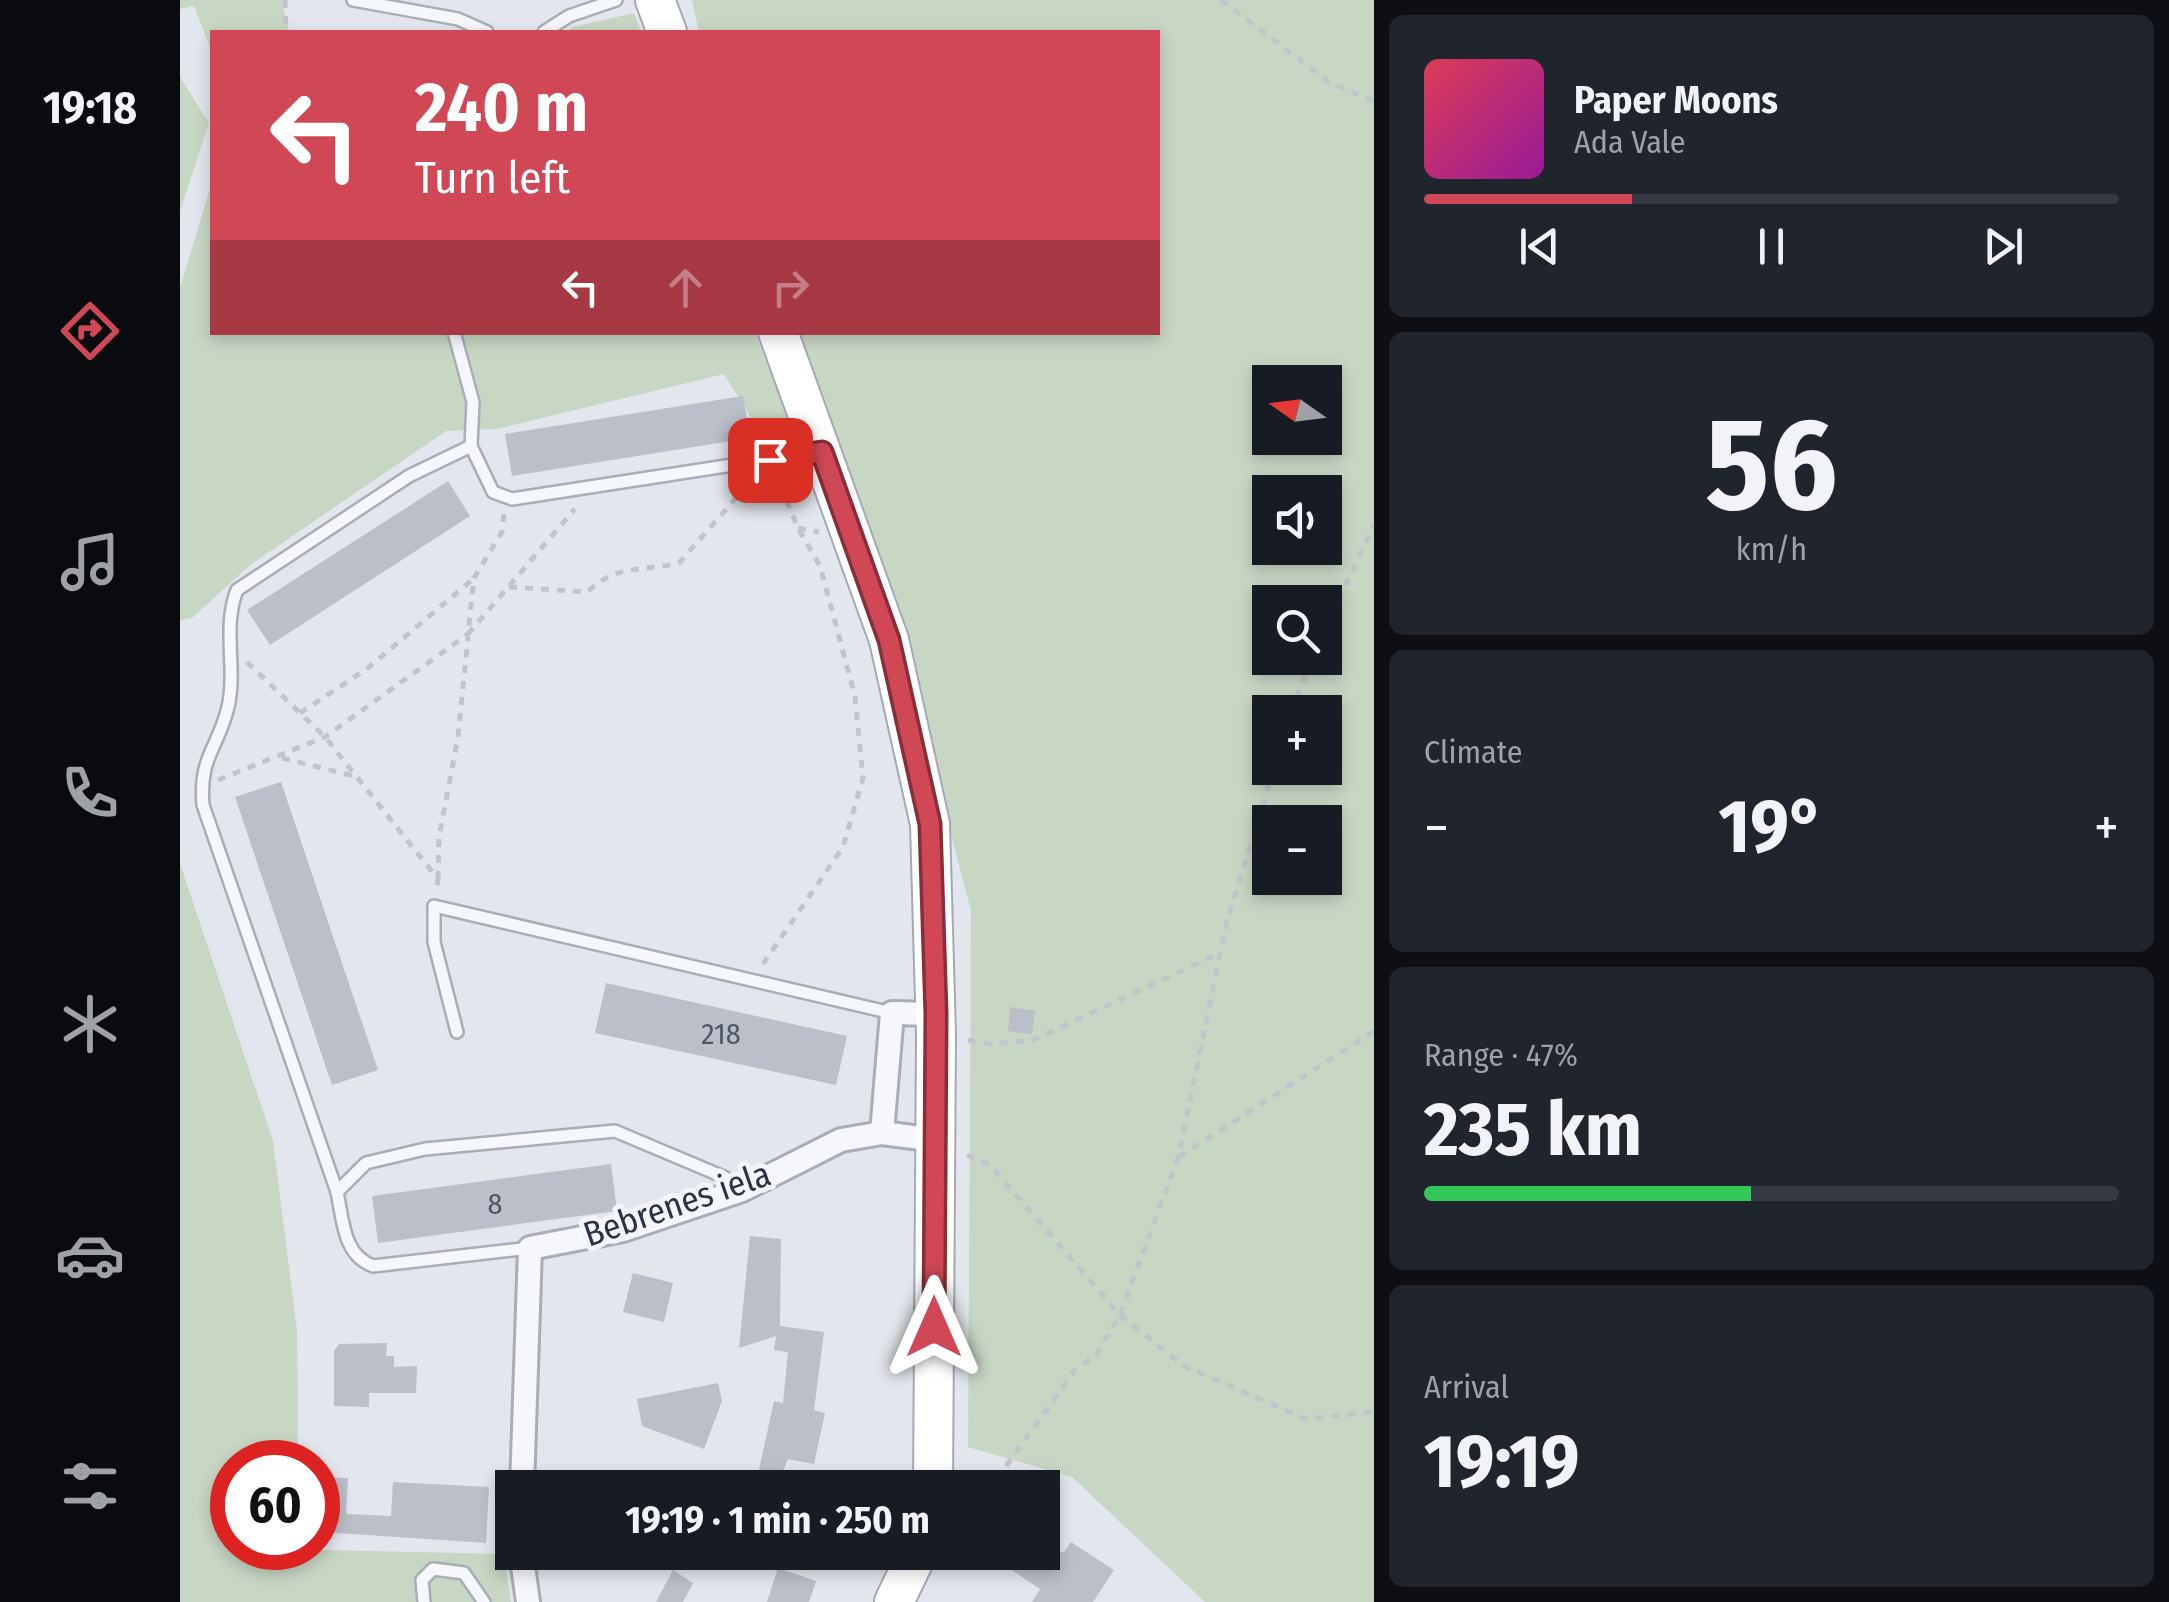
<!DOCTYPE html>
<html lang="en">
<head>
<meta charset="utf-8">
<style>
  :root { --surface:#171b24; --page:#20242c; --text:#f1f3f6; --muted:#9ea1a6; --line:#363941; --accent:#d04856 }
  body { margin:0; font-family:"Fira Sans Condensed",sans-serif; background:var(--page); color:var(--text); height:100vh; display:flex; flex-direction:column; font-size:38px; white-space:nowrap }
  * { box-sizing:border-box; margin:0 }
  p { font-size:32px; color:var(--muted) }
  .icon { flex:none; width:55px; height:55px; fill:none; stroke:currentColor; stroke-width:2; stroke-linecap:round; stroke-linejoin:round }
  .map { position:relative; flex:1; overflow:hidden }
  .sheet { display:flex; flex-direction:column; gap:15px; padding:15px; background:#0d0f14; width:795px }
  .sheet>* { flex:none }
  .top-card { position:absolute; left:30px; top:30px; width:950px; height:305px; border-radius:0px; box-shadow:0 5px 15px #0003; background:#d04856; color:#fff; overflow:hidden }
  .needle { width:65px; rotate:284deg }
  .fabs { position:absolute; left:1072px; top:365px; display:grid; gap:20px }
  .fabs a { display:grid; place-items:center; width:90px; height:90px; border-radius:0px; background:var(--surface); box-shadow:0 5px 15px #0003; font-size:50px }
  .speed { position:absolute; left:30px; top:1440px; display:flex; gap:20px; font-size:50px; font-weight:700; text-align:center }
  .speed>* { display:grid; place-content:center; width:130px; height:130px; border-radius:50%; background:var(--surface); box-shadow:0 5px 15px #0003; line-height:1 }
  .speed .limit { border:15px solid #d22; background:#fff; color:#111 }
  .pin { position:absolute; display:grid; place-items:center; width:85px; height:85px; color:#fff; margin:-42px; border-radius:20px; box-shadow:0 5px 15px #0006 }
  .me { position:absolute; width:110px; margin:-55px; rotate:0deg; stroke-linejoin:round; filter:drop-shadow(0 0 8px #0008) }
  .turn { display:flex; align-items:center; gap:35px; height:210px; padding:0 40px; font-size:45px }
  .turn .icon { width:130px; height:130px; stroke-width:2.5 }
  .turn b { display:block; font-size:70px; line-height:85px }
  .lanes { display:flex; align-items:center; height:95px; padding:0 40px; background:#0003; justify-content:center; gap:50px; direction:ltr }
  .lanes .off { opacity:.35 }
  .big { font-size:75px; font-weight:700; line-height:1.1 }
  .sheet .card { flex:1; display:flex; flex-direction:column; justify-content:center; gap:15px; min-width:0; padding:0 35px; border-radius:15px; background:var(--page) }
  .sheet .dial { align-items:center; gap:0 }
  .dial b { font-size:130px; line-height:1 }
  .song { display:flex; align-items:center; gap:30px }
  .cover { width:120px; height:120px; border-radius:15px; background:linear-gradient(135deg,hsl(350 70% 55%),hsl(300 70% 35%)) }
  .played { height:10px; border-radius:5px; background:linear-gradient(90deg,var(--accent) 30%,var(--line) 30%) }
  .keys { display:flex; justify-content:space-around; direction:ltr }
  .heat { display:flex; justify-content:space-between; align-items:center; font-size:55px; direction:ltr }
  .charge { height:15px; border-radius:8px; background:linear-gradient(90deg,#34c759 47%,var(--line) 0) }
  .trip { position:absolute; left:315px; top:1470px; width:565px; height:100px; border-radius:0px; background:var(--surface); box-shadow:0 5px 15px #0003; font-weight:700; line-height:100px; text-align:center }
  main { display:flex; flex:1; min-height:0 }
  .dock { display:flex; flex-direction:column; width:180px; justify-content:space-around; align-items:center; background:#090b0e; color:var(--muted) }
  .dock .icon { width:70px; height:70px }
  .dock .on { color:var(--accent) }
  .dock b { font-size:45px; color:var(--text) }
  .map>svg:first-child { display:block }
  .green { fill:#c8d6c4; fill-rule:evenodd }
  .building { fill:#babfc9 }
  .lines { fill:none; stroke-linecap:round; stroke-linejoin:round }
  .service-casing { stroke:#a8adb6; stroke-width:16 }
  .minor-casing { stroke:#a8adb6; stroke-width:28 }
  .primary-casing { stroke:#a2aab7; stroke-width:42 }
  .path { stroke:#c1c4cb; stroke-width:5; stroke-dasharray:8 8; stroke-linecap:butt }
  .service { stroke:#f6f7fa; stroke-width:11 }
  .minor { stroke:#f6f7fa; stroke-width:22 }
  .primary { stroke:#fff; stroke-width:38 }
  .route-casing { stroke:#872f38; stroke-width:25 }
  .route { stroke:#d04856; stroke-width:18 }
  .labels { text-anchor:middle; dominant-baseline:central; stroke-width:10; stroke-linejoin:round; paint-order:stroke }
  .number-label { font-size:30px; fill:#4f5665 }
  .street-label { font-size:35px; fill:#2b3344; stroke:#f3f5f9 }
</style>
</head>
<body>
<main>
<nav class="dock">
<b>19:18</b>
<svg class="icon on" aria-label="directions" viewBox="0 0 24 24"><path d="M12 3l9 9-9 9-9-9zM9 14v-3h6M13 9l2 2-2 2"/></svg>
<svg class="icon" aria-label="music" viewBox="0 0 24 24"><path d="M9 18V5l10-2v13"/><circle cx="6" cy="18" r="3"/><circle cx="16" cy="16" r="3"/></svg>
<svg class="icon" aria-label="phone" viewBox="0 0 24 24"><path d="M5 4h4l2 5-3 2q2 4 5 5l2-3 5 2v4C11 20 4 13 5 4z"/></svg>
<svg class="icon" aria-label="climate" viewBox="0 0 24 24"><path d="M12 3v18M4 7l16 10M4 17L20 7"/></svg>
<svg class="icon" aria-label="car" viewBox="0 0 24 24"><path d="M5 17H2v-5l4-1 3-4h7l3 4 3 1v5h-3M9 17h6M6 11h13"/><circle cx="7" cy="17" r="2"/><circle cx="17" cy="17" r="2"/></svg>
<svg class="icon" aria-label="filters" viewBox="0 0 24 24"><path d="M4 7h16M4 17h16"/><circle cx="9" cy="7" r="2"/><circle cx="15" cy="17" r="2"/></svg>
</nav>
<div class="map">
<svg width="1194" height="1602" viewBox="0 0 1194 1602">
  <rect width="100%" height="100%" fill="#e3e6ec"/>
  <g class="green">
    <polygon points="0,0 102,0 109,32 32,32 32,52 14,6 0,9"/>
    <path d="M512,0h682v1602h-169l-133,-125 -104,-30 3,-536 -84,-320 -97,-258 368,-1v-300h-459zM1090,382h55v56h-55zM1090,492h55v56h-55zM1090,602h55v56h-55zM1090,712h55v56h-55zM1090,822h55v56h-55z"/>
    <polygon points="454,13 461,32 387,32 393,27"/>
    <polygon points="0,77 29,123 0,211"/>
    <polygon points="32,182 32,332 575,333 615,432 587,443 544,374 317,429 266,431 70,565 12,618 0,620 0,288"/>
    <polygon points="0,863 93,1141 117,1330 118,1462 52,1462 52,1548 324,1554 331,1602 0,1602"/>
  </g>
  <g class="building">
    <polygon points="563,396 570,438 332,476 325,434"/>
    <polygon points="268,481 290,516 90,645 67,610"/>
    <polygon points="101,782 198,1070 152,1085 55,797"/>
    <polygon points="426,983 667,1036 656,1085 415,1033"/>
    <polygon points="830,1007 855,1011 852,1034 828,1031"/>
    <polygon points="431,1164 437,1211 198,1243 192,1196"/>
    <polygon points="570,1236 601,1239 600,1326 644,1332 634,1410 645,1413 634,1464 608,1459 596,1488 575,1488 594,1401 603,1403 608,1352 594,1350 596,1336 559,1348"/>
    <polygon points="453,1273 493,1283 484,1322 443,1312"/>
    <polygon points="207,1343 206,1356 214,1356 214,1367 237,1366 236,1393 189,1393 189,1407 154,1406 154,1351 159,1344"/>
    <polygon points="538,1383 542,1401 524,1449 462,1426 457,1399"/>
    <polygon points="138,1477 168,1478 166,1514 211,1516 213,1482 309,1487 306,1543 143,1532"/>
    <polygon points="891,1542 934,1570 913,1602 852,1602 860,1589 805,1552 884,1552"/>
    <polygon points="598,1568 636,1581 629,1602 587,1602"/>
    <polygon points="493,1570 513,1583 503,1602 476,1602"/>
  </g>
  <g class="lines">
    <g class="service-casing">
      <g id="service">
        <polyline points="173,0 278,19 307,32"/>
        <polyline points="364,32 389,16 436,0"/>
        <polyline points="274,332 293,402 291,446 313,492 332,499 637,452"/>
        <polyline points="277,1032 254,942 254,906 712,1013"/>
        <path d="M157,1192l-134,-387c-4,-49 15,-56 25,-98 9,-39 -6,-79 9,-117l172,-114 62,-30"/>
        <path d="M350,1248l-157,18c-30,-11 -30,-46 -36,-74l29,-29 59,-14 190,-18 109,46 18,13"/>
        <polyline points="244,1602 242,1580 253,1569 284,1573 304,1602"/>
      </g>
    </g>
    <g class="minor-casing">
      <g id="minor">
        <polyline points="702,1133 712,1013 755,1014"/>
        <polyline points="342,1488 350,1248 443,1230 562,1190 661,1140 702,1133 756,1140"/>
        <polyline points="341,1552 348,1602"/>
      </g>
    </g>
    <g class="primary-casing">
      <g id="primary">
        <polyline points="475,0 487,32"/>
        <polyline points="598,332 709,640 750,824 756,1035 753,1488"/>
        <polyline points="714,1602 738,1552"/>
      </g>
    </g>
    <g class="path">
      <polyline points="105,0 106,32"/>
      <polyline points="1041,0 1149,82 1194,101"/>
      <polyline points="324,514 322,532 294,578 288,634 395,509"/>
      <polyline points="618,528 639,532"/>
      <path d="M329,587l78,5c32,-29 53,-20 92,-29l73,-83"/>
      <polyline points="1145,629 1194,525"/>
      <polyline points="67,662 145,737 258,879 257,888"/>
      <polyline points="1111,712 1132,658"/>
      <polyline points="120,713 188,668 292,580"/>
      <polyline points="102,758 178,777"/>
      <polyline points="38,780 145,737 288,634"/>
      <polyline points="258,879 259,837 278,737 288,637"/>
      <polyline points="583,964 663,847 683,778 675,696 640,566 618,528 595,473"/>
      <polyline points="788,1040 811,1044 853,1040 1040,953"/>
      <polyline points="787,1155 810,1165 940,1315 1004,1366 1126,1419 1194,1412"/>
      <polyline points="999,1157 1194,1031"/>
      <polyline points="803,1488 821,1473 895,1370 916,1355 940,1315 998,1158 1047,921 1094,768"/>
    </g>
    <use href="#service" class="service"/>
    <use href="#minor" class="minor"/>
    <use href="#primary" class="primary"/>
  </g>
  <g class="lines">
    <g class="route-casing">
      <polyline id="route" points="590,460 642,452 709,640 750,824 756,1014 754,1327"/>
    </g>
    <use href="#route" class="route"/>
  </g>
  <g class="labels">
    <g class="number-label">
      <text x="541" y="1034">218</text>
      <text x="315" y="1204">8</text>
    </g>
    <g class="street-label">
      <text transform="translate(497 1204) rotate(-19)">Bebrenes iela</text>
    </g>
  </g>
</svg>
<div class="fabs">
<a><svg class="needle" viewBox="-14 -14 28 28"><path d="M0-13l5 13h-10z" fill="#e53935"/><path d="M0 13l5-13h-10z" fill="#9ea1a6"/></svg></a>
<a><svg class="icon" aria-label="sound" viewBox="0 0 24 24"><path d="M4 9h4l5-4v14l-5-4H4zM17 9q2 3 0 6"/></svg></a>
<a><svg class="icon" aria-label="search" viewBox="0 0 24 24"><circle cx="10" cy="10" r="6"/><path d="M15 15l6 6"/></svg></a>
<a>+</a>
<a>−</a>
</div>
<div class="speed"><div class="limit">60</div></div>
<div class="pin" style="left:590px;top:460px;background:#d93025"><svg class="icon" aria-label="arrive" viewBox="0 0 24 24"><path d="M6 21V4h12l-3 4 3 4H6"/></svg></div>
<svg class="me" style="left:754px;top:1327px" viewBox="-20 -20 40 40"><path d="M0-17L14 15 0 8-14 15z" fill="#d04856" stroke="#fff" stroke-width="4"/></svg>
<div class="trip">19:19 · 1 min · 250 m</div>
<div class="top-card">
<div class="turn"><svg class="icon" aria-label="left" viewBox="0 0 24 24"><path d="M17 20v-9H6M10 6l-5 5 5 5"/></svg><div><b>240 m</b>Turn left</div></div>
<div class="lanes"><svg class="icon" aria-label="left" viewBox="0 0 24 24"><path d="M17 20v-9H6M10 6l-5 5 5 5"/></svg><svg class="icon off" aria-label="ahead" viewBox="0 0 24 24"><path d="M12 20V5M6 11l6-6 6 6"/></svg><svg class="icon off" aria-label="right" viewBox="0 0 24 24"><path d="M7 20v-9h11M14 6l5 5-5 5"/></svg></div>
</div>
</div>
<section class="sheet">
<div class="card">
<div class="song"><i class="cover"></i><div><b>Paper Moons</b><p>Ada Vale</p></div></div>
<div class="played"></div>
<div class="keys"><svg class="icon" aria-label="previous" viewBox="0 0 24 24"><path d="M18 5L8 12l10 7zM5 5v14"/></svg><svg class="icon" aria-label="pause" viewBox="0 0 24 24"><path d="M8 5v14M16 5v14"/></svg><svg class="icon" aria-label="next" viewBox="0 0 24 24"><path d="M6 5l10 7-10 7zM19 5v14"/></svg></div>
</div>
<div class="card dial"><b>56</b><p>km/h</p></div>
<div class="card"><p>Climate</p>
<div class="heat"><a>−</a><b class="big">19°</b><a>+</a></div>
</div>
<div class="card"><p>Range · 47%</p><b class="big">235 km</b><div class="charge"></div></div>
<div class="card"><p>Arrival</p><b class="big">19:19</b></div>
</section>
</main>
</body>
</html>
